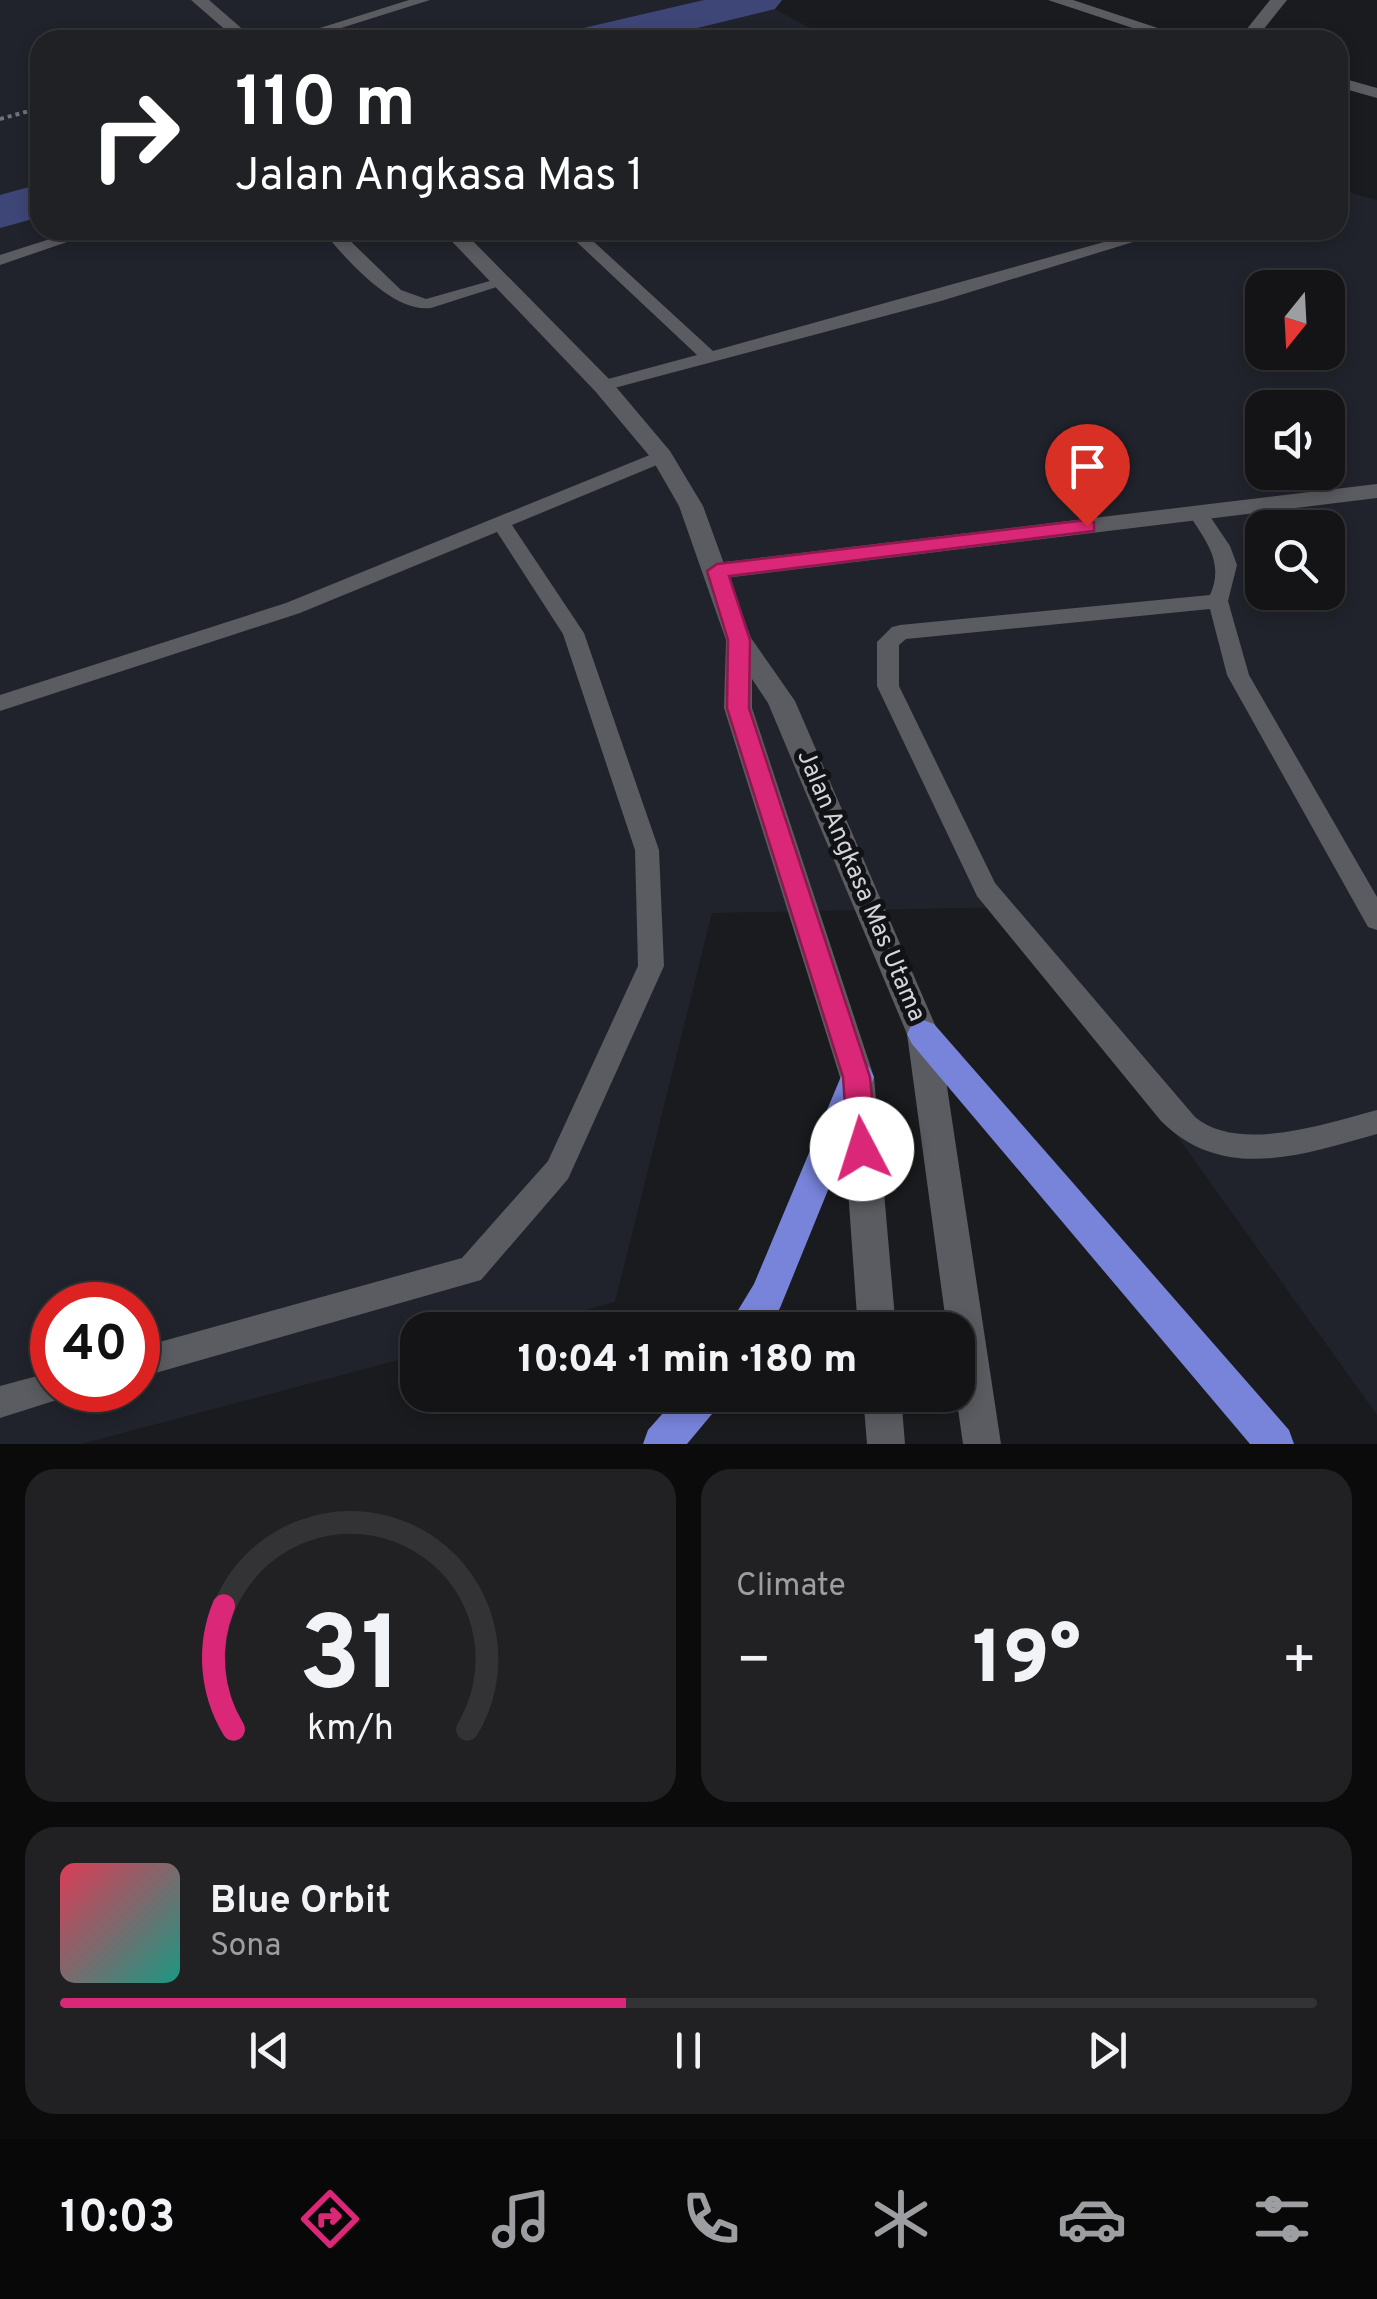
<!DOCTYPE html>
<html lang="en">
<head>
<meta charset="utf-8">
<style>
  :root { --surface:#141416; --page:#212123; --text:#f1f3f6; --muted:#9d9ea1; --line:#333335; --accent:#db2777 }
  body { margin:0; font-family:Overpass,sans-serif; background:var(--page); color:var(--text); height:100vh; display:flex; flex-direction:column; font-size:38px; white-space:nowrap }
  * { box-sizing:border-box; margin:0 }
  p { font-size:32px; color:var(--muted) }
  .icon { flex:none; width:55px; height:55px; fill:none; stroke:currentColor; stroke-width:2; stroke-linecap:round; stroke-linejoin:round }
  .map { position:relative; height:1444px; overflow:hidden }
  .sheet { display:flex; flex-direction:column; gap:25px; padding:25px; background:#0b0b0c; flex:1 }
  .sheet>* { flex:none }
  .hud { position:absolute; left:30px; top:30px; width:1318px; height:210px; border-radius:30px; box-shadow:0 5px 15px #0003,0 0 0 2px var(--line); background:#202124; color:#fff; overflow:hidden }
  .needle { width:65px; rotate:198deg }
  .controls { position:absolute; left:1245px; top:270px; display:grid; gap:20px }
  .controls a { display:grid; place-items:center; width:100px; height:100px; border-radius:20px; background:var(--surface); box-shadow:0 5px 15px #0003,0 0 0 2px var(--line); font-size:50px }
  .speed { position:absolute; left:30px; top:1282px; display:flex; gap:20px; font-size:50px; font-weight:700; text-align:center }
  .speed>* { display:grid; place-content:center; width:130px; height:130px; border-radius:50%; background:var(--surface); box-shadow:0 5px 15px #0003,0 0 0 2px var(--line); line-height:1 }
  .speed .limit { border:15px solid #d22; background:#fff; color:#111 }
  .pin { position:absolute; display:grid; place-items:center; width:85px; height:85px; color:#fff; margin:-102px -42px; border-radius:50% 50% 50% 0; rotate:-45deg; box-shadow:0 0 10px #0007 }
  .pin .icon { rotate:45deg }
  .me { position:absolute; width:110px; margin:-55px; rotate:355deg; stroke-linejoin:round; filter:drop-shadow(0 0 8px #0008) }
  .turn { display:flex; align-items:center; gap:35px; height:210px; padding:0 40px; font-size:45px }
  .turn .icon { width:130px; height:130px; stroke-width:2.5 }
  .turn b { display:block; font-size:70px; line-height:85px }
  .big { font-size:75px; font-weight:800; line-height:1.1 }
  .sheet .widget { flex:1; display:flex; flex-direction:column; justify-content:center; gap:15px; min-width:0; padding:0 35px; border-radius:30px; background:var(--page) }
  .sheet .dial { align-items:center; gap:0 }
  .dial svg { height:260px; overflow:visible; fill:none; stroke:var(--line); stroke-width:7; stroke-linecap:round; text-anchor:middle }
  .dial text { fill:var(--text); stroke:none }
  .song { display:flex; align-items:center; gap:30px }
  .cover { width:120px; height:120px; border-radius:15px; background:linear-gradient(135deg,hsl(350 70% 55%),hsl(170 70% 35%)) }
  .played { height:10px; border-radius:5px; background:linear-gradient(90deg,var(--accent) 45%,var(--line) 45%) }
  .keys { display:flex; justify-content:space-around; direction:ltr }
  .heat { display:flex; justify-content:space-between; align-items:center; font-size:55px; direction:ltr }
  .sheet .tiles { flex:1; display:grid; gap:25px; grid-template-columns:1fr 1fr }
  .widget:last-child { grid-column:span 2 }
  .trip { position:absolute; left:400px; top:1312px; width:575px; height:100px; border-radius:30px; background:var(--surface); box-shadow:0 5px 15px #0003,0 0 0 2px var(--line); font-weight:800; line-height:100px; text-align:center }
  .tabs { display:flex; height:160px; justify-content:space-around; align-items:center; background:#080809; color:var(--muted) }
  .tabs .icon { width:70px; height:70px }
  .tabs .selected { color:var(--accent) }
  .tabs b { font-size:45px; color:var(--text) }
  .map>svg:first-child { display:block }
  .built { fill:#21232c; fill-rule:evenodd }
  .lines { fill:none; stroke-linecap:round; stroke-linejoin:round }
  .river { fill:#3e4677; fill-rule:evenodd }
  .path { stroke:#727376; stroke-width:4; stroke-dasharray:4 4; stroke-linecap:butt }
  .service { fill:#5b5c61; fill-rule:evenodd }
  .minor { fill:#5b5c61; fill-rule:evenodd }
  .tertiary { fill:#5b5c61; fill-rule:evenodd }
  .trunk { fill:#7884da; fill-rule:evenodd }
  .route { fill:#db2777; stroke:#8e194d; stroke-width:2.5 }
  .labels { text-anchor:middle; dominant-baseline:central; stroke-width:10; stroke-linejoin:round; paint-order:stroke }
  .street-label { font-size:25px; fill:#d4d5d8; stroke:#111215 }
</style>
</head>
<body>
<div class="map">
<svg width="1377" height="1444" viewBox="0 0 1377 1444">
  <rect width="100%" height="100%" fill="#1a1b1e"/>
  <path class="built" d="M0,0h759l58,32 27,8h-804v190h1298v-41l39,11v1215l-364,-508 -301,6 -97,389 -104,28h-93l-1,25 -336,89h-81zM1262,288h66v64h-66zM1262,408h66v64h-66zM1262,528h66v64h-66zM52,1305h86v85h-86z"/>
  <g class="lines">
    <g class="river">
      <polygon points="704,0 782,0 775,9 648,40 568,40 575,30"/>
      <polygon points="40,184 40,217 0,228 0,195"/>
    </g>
    <polyline class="path" points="0,119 40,108"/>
    <g class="service">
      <polygon points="409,0 430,0 303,40 282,40"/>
      <polygon points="78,230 102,230 0,265 0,255"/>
      <path d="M322,230h17l62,60 25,9 78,-22 8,5 -81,26c-39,5 -86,-50 -109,-78z"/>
      <polygon points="564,230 581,230 713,351 1147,230 1172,230 941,301 603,391 594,386 597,382 697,355"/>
      <polygon points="662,450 669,452 669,460 512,525 584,633 659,850 664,966 568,1179 481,1280 138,1378 138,1348 462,1258 548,1161 638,966 635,850 563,634 497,532 300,613 0,711 0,695 286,603"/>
      <path d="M1198,507l7,2 25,37 7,19 -9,36 21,74 128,222v33l-9,-3 -141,-252 -17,-66 -304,30 -7,6v41l96,197 200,234c44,37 132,6 182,-7v24c-75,21 -154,49 -216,-13l-184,-225 -100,-210v-44l15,-15 8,-2 310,-30c15,-33 -5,-55 -22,-82z"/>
      <polygon points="52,1372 52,1390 66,1390 63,1398 0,1418 0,1386"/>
    </g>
    <g class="minor">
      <polygon points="1048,0 1073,0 1194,40 1169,40"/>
      <polygon points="1270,0 1287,0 1255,40 1238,40"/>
      <polygon points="1338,77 1377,88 1377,98 1338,87"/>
      <polygon points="1377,484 1377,498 717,579 704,571 717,563"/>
    </g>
    <g class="tertiary">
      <polygon points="191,0 209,0 255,40 237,40"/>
      <polygon points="441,230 462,230 611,381 670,451 703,506 751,638 795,701 939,1034 1001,1444 963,1444 956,1395 958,1330 947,1330 907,1034 768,703 752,679 752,708 874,1077 896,1330 858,1330 840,1077 724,708 726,640 679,506 652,459 595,391"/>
      <polygon points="863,1395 901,1395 905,1444 867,1444"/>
    </g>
    <g class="trunk">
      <polygon points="923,1020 934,1024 1289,1430 1294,1444 1250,1444 912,1044 907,1034 912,1024"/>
      <polygon points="857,1063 869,1067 874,1077 780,1308 766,1330 726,1330 754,1284 845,1067"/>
      <polygon points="679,1395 723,1395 717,1408 687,1444 643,1444 648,1430"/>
    </g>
  </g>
  <polygon class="route" points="1087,520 1094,522 1094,531 729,576 750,640 749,708 870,1077 877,1149 873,1158 862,1162 852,1158 848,1149 843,1077 727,708 728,640 707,571 717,564"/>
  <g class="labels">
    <g class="street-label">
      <text transform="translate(860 886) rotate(67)">Jalan Angkasa Mas Utama</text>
    </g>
  </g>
</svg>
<div class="controls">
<a><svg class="needle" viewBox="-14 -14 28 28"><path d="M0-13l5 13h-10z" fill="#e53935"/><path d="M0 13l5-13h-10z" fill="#9d9ea1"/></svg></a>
<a><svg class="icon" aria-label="sound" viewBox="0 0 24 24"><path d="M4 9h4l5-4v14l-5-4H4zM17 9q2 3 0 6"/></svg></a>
<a><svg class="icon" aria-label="search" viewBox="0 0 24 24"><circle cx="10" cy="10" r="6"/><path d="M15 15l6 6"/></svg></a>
</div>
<div class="speed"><div class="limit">40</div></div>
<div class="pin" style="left:1087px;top:526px;background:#d93025"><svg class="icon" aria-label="arrive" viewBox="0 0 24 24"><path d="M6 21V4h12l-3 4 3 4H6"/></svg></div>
<svg class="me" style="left:862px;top:1149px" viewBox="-20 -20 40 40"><circle r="19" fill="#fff"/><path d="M0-13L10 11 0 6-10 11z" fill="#db2777"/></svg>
<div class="trip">10:04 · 1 min · 180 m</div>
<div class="hud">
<div class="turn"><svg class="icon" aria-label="right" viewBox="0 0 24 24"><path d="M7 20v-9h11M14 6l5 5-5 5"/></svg><div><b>110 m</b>Jalan Angkasa Mas 1</div></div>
</div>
</div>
<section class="sheet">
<div class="tiles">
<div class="widget dial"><svg viewBox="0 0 100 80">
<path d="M14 69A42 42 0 1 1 86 69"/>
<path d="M14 69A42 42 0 0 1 11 31" stroke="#db2777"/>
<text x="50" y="56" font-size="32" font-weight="700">31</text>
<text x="50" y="72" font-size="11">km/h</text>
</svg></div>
<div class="widget"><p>Climate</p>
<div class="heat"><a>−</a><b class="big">19°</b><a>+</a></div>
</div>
<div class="widget">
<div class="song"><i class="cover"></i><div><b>Blue Orbit</b><p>Sona</p></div></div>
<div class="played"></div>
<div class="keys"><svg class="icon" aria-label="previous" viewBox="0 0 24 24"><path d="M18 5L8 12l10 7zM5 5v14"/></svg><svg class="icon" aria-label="pause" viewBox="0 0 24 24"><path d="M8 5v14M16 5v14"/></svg><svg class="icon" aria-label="next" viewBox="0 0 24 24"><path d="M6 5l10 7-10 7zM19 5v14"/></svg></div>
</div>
</div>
</section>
<nav class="tabs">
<b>10:03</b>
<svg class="icon selected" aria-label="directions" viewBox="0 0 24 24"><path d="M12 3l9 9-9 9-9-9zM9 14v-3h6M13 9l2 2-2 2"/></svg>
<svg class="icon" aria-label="music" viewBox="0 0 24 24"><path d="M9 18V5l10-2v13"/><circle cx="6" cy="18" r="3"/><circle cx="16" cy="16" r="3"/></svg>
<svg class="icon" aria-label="phone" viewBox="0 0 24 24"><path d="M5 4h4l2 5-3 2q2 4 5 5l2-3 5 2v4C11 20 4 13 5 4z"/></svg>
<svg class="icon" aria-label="climate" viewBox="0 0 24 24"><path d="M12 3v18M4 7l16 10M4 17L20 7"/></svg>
<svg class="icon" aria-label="car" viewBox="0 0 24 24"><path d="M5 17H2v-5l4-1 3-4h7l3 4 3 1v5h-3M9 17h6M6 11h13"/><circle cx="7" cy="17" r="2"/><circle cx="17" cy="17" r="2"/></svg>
<svg class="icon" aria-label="filters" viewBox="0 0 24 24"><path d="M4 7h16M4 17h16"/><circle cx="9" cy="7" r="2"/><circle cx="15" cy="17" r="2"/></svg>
</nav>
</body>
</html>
